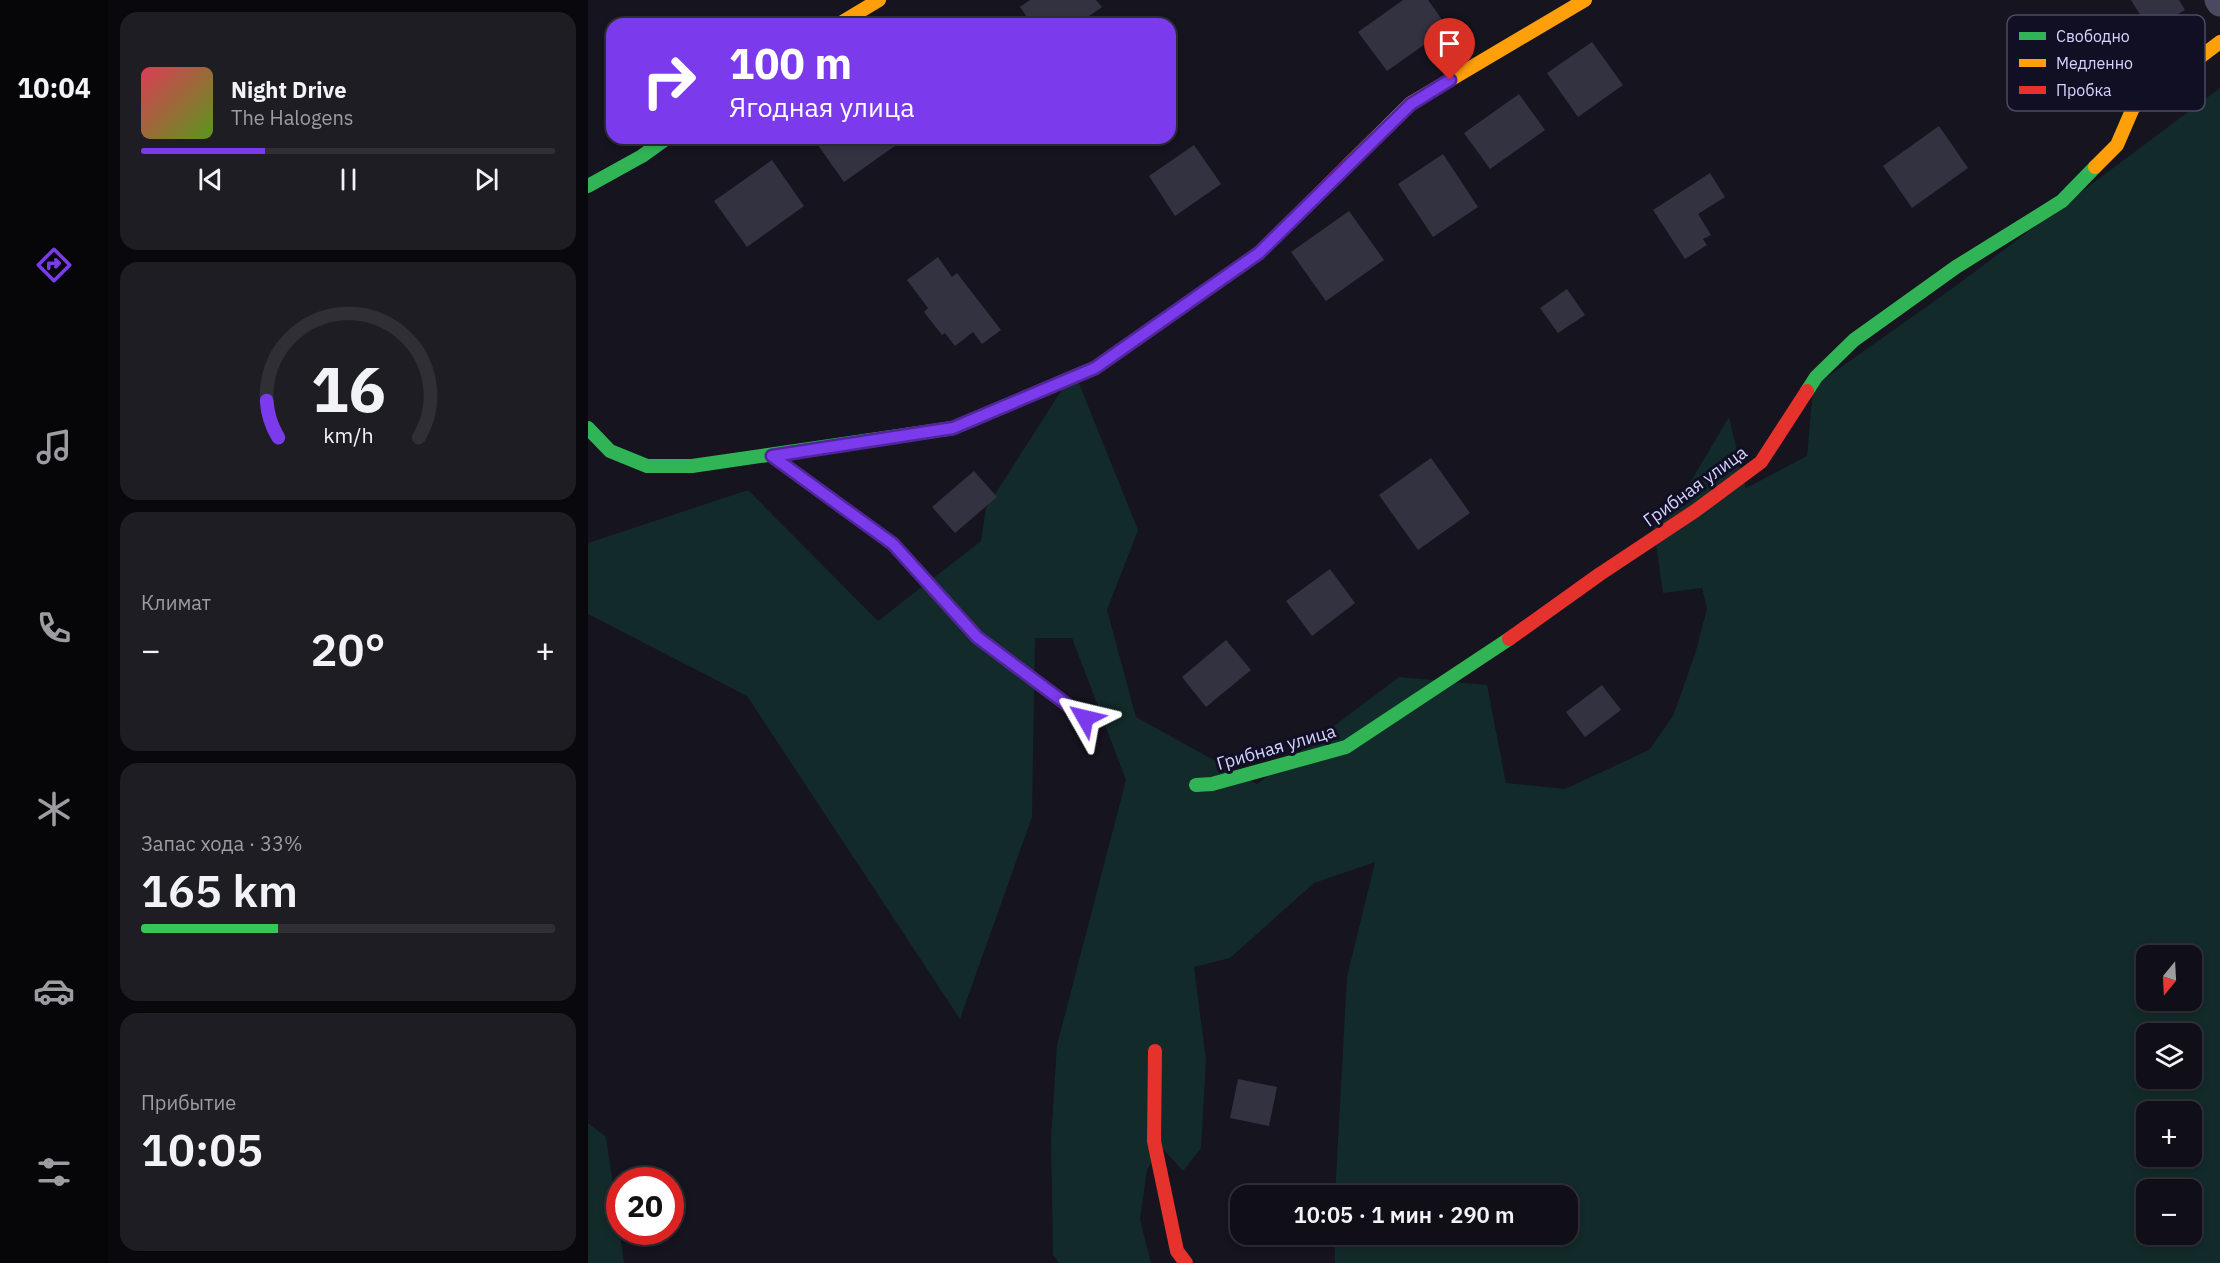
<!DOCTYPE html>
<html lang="ru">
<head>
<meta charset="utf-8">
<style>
  :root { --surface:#100f17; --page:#1e1d24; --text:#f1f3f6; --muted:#9c9ca1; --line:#302f36; --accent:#7c3aed }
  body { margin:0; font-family:"IBM Plex Sans",sans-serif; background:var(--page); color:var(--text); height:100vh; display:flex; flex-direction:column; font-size:22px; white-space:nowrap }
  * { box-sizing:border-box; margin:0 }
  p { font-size:20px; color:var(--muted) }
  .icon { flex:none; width:33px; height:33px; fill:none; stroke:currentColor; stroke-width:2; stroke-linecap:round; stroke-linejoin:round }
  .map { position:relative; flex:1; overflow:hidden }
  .sheet { display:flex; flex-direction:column; gap:12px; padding:12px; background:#09080d; width:480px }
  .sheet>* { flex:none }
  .top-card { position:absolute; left:18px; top:18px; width:570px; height:126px; border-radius:18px; box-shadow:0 3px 9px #0003,0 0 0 2px var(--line); background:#7c3aed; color:#fff; overflow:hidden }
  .needle { width:39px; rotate:198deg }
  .tools { position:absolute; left:1548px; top:945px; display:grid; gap:12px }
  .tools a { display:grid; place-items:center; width:66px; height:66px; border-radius:12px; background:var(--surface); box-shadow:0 3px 9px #0003,0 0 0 2px var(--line); font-size:30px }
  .speed { position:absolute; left:18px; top:1167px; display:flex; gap:12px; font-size:30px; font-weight:700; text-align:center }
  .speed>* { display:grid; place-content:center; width:78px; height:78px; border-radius:50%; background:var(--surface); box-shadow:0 3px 9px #0003,0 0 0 2px var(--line); line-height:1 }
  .speed .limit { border:9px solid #d22; background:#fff; color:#111 }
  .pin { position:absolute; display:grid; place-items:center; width:51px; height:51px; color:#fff; margin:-62px -26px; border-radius:50% 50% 50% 0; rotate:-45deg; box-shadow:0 0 6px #0007 }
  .pin .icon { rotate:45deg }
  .me { position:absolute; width:66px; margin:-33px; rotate:307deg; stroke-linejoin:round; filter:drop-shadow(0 0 4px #0008) }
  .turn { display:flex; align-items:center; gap:21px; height:126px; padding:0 24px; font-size:27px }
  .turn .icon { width:78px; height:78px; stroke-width:2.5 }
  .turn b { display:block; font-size:42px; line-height:51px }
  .big { font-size:45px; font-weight:600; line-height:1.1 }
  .sheet .tile { flex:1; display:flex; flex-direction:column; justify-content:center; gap:9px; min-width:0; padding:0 21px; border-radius:18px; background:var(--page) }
  .sheet .dial { align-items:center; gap:0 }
  .dial svg { height:156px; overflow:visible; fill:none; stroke:var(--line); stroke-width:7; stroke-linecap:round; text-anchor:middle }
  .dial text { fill:var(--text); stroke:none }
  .song { display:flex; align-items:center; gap:18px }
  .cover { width:72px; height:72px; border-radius:9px; background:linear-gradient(135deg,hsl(350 70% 55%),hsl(90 70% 35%)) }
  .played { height:6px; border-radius:3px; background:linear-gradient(90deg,var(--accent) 30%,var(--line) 30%) }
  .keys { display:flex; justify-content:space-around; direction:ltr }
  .heat { display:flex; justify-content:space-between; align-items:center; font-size:33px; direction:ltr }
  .charge { height:9px; border-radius:4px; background:linear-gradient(90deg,#34c759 33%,var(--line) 0) }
  .trip { position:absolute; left:642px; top:1185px; width:348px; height:60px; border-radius:18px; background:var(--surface); box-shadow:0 3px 9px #0003,0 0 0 2px var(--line); font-weight:600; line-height:60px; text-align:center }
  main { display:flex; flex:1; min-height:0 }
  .tabs { display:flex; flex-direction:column; width:108px; justify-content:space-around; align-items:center; background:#060609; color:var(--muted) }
  .tabs .icon { width:42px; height:42px }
  .tabs .on { color:var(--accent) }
  .tabs b { font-size:27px; color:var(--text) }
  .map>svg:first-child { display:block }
  .green { fill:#122a29; fill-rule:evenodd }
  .building { fill:#333241 }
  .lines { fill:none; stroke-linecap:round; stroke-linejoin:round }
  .lane { stroke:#494a60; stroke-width:14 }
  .street { stroke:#494a60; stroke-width:27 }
  .fast { stroke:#30b455; stroke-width:14 }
  .slow { stroke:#ff9f0a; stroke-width:14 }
  .jam { stroke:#e5322d; stroke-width:14 }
  .route-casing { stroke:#51269a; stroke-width:15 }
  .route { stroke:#7c3aed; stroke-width:10 }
  .labels { text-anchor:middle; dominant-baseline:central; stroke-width:6; stroke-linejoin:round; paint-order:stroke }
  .street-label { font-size:18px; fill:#d4d3fe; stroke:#110f24 }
  .key { fill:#110f24; stroke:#4c4a65; stroke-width:1.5 }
  .key-label { font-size:16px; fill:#d4d3fe }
</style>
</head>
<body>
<main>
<nav class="tabs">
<b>10:04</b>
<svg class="icon on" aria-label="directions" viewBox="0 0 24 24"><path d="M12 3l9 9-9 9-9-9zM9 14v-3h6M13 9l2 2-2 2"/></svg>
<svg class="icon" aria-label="music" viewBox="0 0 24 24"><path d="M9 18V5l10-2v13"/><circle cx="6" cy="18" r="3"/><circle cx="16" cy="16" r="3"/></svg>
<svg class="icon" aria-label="phone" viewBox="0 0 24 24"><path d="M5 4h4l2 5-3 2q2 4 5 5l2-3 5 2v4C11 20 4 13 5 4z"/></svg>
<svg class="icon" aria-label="climate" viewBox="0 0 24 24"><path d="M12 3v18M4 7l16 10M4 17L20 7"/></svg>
<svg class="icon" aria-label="car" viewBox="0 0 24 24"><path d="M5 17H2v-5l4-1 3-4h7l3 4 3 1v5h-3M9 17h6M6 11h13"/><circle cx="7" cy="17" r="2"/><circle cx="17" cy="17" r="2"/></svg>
<svg class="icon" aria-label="filters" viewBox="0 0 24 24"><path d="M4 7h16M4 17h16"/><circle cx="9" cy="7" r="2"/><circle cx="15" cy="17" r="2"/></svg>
</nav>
<section class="sheet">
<div class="tile">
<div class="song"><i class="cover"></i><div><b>Night Drive</b><p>The Halogens</p></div></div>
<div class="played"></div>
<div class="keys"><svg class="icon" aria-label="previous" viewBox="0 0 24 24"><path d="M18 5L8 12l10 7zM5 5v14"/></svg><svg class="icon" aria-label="pause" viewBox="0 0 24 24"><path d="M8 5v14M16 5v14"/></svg><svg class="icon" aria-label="next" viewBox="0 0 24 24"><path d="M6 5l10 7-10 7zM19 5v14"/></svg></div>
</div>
<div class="tile dial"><svg viewBox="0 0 100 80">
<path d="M14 69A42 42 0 1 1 86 69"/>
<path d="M14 69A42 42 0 0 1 8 50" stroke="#7c3aed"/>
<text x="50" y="56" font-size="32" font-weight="700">16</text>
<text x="50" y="72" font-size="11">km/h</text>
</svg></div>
<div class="tile"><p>Климат</p>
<div class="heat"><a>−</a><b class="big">20°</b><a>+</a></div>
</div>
<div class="tile"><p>Запас хода · 33%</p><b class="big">165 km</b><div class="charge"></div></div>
<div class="tile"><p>Прибытие</p><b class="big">10:05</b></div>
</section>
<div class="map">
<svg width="1632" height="1263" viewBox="0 0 1632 1263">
  <rect width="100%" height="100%" fill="#15141f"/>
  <g class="green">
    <path d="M1632,88v1175h-885v-28l233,-1v-38l-233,-1 12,-218 28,-115 -61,21 -84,75 -36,9 12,93 -5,88 -18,23 -22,-24 -14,23 -7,49 11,44h-92l-6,-8 -2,-116 6,-94 69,-265 -54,-142h-37l-3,179 -72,202 -213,-323 -159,-82v-71l160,-53 130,131 103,-80 5,-33 88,-137 64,159 -31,80 29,107 121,67 142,-107 88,8 19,98 59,6 84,-39 24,-34 22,-62 12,-45 -5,-21 -39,5 -11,-76 36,-31 41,-69 17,71 61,-32 6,-69 144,-102zM1558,956h46v44h-46zM1558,1034h46v44h-46zM1558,1112h46v44h-46zM1558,1190h46v44h-46z"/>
    <polygon points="0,1123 18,1137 36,1263 0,1263"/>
  </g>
  <g class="building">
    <polygon points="442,0 508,0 514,7 490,24 444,24 432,7"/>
    <polygon points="815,0 840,0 860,28 799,71 770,32"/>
    <polygon points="1543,0 1591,0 1597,10 1562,31"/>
    <polygon points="1004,42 1035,85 990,117 959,73"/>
    <polygon points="931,94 957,130 902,169 876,133"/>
    <polygon points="1351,126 1380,168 1324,208 1295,166"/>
    <polygon points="225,138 318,138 256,182"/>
    <polygon points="606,145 633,184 587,216 561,176"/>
    <polygon points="855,154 890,207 845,237 810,184"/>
    <polygon points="184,160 216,206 159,247 126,201"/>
    <polygon points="1122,173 1137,197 1110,214 1123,235 1115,239 1119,245 1097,259 1065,210"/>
    <polygon points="761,211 796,260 738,301 703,252"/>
    <polygon points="350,257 364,277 369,273 413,330 394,344 385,332 367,346 357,333 354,335 336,312 340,308 319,280"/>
    <polygon points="979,289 997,315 970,333 952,308"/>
    <polygon points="843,458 882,513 830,550 791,495"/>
    <polygon points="386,471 409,497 367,533 344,507"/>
    <polygon points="742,569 767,603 724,636 698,601"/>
    <polygon points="638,640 663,670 618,707 594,677"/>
    <polygon points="1014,685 1033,710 997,737 978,712"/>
    <polygon points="650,1079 689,1087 681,1126 642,1118"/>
  </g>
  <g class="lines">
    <polyline class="lane" points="188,459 305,544 389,637 497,718"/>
    <polyline class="street" points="1630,0 1632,3"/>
    <g class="fast">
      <polyline points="0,186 54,156 79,138"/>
      <polyline points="1219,391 1228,377 1266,340 1368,267 1474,201 1507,167"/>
      <polyline points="0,428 22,451 59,466 104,466 365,428 497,372"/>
      <polyline points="608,785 624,784 758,747 921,639"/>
    </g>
    <g class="slow">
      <polyline points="251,24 291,0"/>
      <polyline points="760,165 823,103 997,0"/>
      <polyline points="1507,167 1529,145 1545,108 1632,42"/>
    </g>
    <g class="jam">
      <polyline points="497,372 507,368 671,253 760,165"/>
      <polyline points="921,639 1012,574 1107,511 1173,462 1219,391"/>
      <polyline points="567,1051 566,1141 589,1251 598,1263"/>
    </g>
  </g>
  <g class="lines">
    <g class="route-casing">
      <polyline id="route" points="497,718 389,637 305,544 184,456 365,428 507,368 671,253 823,104 862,80"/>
    </g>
    <use href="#route" class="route"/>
  </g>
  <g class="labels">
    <g class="street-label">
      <text transform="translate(1107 486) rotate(-36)">Грибная улица</text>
      <text transform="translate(688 747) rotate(-16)">Грибная улица</text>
    </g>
  </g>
  <rect x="1419" y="15" width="198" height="96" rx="9" class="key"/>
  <rect x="1431" y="32" width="27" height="8" fill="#30b455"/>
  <rect x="1431" y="59" width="27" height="8" fill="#ff9f0a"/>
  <rect x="1431" y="86" width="27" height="8" fill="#e5322d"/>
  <g class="key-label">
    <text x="1468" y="42">Свободно</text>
    <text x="1468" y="69">Медленно</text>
    <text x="1468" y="96">Пробка</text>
  </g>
</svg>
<div class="tools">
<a><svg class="needle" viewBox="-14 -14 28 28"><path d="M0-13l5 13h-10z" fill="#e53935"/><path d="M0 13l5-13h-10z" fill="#9c9ca1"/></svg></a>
<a><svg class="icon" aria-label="layers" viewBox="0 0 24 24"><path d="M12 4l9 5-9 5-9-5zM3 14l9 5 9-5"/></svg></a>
<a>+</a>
<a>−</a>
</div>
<div class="speed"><div class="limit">20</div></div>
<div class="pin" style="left:862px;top:80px;background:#d93025"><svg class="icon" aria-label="arrive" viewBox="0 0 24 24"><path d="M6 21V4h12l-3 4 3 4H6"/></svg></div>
<svg class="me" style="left:497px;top:718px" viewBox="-20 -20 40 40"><path d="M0-17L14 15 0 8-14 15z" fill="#7c3aed" stroke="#fff" stroke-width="4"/></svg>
<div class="trip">10:05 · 1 мин · 290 m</div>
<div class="top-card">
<div class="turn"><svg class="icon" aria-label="right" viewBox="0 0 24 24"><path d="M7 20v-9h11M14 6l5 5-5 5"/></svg><div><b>100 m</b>Ягодная улица</div></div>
</div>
</div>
</main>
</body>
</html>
